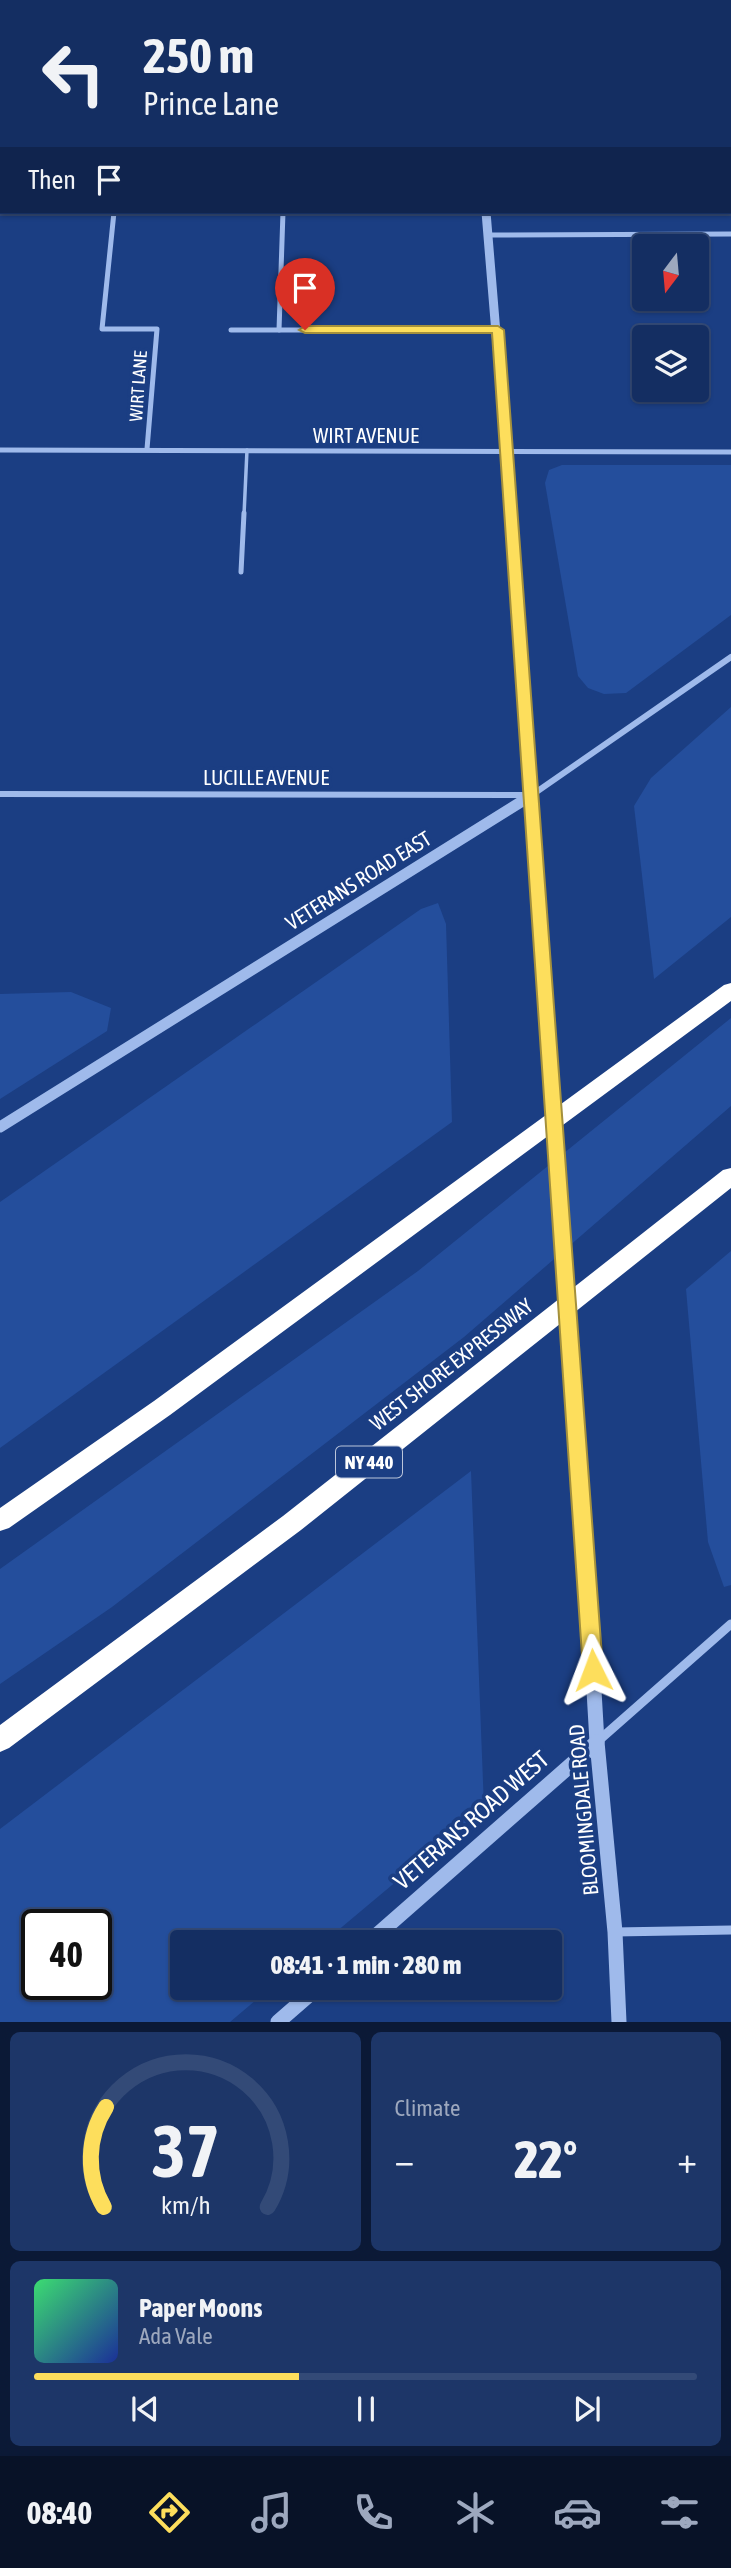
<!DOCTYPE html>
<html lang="en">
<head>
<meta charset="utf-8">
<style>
  :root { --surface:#142e62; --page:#1d3668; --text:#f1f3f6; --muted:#9da8be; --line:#334a77; --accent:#fdde5c }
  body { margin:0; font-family:"Asap Condensed",sans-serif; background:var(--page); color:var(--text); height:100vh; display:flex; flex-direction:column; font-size:26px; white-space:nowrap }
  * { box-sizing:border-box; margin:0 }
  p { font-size:23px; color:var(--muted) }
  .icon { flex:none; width:38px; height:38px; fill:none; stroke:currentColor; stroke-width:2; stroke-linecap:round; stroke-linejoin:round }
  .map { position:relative; height:2022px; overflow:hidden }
  .details { display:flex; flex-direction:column; gap:10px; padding:10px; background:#0b1936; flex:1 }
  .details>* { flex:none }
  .top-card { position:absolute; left:0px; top:0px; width:732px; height:214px; box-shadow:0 2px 5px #0004,0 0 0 2px var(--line); background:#142e62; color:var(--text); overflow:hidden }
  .needle { width:46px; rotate:196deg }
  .buttons { position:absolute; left:632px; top:234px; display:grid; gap:14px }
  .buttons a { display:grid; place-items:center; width:77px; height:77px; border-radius:7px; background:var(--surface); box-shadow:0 2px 5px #0004,0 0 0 2px var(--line); font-size:35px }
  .speed { position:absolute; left:21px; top:1909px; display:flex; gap:14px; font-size:35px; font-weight:700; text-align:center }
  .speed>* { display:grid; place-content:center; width:91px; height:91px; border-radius:50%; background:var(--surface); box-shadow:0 2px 5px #0004,0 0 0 2px var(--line); line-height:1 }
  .speed .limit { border:4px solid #111; border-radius:10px; background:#fff; color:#111 }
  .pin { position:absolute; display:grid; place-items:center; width:60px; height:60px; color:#fff; margin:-72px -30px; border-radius:50% 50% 50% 0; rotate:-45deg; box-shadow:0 0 7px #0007 }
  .pin .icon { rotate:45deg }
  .me { position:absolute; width:77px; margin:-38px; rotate:357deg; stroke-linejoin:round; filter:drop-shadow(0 0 5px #0008) }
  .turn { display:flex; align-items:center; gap:24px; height:147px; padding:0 28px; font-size:32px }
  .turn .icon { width:91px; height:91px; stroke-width:2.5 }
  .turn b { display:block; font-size:49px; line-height:60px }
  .then { display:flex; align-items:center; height:66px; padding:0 28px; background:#0003; gap:14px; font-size:26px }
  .big { font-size:52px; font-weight:800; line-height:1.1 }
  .details .tile { flex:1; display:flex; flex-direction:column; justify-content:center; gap:10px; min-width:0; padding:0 24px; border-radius:10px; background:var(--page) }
  .details .dial { align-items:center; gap:0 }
  .dial svg { height:182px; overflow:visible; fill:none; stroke:var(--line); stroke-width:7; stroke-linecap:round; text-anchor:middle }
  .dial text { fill:var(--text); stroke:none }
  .song { display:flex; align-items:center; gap:21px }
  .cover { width:84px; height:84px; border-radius:10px; background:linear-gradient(135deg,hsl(140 70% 55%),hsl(230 70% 35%)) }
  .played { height:7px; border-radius:4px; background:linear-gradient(90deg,var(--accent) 40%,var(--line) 40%) }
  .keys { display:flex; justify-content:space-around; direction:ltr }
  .heat { display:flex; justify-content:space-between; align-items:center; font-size:38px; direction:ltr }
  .details .tiles { flex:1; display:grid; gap:10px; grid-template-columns:1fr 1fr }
  .tile:last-child { grid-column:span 2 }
  .trip { position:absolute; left:170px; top:1930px; width:392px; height:70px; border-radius:7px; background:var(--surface); box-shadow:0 2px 5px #0004,0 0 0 2px var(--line); font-weight:800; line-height:70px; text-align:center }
  .menu { display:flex; height:112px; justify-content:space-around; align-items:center; background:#081227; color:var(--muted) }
  .menu .icon { width:49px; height:49px }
  .menu .on { color:var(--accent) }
  .menu b { font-size:32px; color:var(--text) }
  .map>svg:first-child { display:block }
  .green { fill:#244e9c; fill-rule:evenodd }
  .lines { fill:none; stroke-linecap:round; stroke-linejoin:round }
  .service-far1 { stroke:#9fbaeb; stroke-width:3.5 }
  .service { stroke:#9fbaeb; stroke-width:5 }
  .minor-far2 { stroke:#9fbaeb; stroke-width:5 }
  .minor-far1 { stroke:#9fbaeb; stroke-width:6 }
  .minor { stroke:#9fbaeb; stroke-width:9 }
  .tertiary-far2 { stroke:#9fbaeb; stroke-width:9 }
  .tertiary-far1 { stroke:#9fbaeb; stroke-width:11 }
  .tertiary { stroke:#9fbaeb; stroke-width:15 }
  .motorway { fill:#fff; fill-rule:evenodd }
  .tertiary-bridge-far1 { stroke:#9fbaeb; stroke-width:11 }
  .tertiary-bridge { stroke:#9fbaeb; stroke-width:15 }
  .route { fill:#fdde5c; stroke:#a4903c; stroke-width:2 }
  .labels { text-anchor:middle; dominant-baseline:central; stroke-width:7; stroke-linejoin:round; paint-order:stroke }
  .far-street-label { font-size:18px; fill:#fff; stroke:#1b3e83 }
  .shield { fill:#1b3e83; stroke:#bbc5da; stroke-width:2 }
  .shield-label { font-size:19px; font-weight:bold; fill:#fff }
  .street-label { font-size:21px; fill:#fff; stroke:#1b3e83 }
  .near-street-label { font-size:24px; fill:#fff; stroke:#1b3e83 }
</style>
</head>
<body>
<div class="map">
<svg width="731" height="2022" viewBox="0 0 731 2022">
  <rect width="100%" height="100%" fill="#1b3e83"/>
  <g class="green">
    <polygon points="562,465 731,465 731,615 626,693 604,694 588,688 578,676 545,483 549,470"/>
    <polygon points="731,707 731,917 654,979 634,806 651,778"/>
    <polygon points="438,903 446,924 452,1122 0,1448 0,1202 421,909"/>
    <polygon points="71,992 111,1008 107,1031 0,1099 0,994"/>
    <polygon points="731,1018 731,1106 464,1337 112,1607 0,1684 0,1569 418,1271"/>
    <polygon points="731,1251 731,1585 724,1587 708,1542 686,1289"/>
    <path d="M471,1471l13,337 -160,134h-142v46h88l-40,34h-230v-193zM37,1925h59v59h-59z"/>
  </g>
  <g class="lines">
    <polyline class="service-far1" points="244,515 247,450"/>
    <polyline class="service" points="241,572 244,513"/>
    <g class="minor-far2">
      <polyline points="114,212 102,329 157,329 147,449"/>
      <polyline points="283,212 279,330 498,330"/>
      <polyline points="489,235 731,234"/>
      <polyline points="231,330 279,330"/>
      <polyline points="0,450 731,452"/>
    </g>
    <polyline class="minor-far1" points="0,794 532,795 731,657"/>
    <g class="minor">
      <polyline points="597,1742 731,1624"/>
      <polyline points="615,1932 731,1930"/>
    </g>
    <polyline class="tertiary-far2" points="486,212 511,515"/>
    <g class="tertiary-far1">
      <polyline points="511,513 536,883"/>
      <polyline points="0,1127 532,795"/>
    </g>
    <g class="tertiary">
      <polyline points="586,1554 597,1742 615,1932 619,2022"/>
      <polyline points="369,1942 597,1742"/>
      <polyline points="278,2022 317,1988"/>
    </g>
    <g class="motorway">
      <polygon points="731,983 731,1001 170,1415 9,1528 0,1531 0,1508 154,1401 724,985"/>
      <polygon points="731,1168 731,1188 301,1530 9,1748 0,1752 0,1725 283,1516 723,1170"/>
    </g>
    <polyline class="tertiary-bridge-far1" points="536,883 558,1175"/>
    <polyline class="tertiary-bridge" points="558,1173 586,1554"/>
  </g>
  <polygon class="route" points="498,326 504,330 603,1670 600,1676 593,1679 586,1676 583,1670 492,333 305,333 299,330 305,326"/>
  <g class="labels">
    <g class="far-street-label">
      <text transform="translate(138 386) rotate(-86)">WIRT LANE</text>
    </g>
    <rect class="shield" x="336" y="1446.5" width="66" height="31" rx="5"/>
    <g class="shield-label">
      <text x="369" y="1462">NY 440</text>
    </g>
    <g class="street-label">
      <text x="366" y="435">WIRT AVENUE</text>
      <text x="266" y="777">LUCILLE AVENUE</text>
      <text transform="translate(358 880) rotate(-32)">VETERANS ROAD EAST</text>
      <text transform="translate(451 1364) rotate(-38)">WEST SHORE EXPRESSWAY</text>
      <text transform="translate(583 1810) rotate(-95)">BLOOMINGDALE ROAD</text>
    </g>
    <g class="near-street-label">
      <text transform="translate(471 1820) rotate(-41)">VETERANS ROAD WEST</text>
    </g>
  </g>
</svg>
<div class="buttons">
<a><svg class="needle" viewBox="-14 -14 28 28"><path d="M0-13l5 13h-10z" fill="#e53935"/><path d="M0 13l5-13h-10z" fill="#9da8be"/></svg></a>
<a><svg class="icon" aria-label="layers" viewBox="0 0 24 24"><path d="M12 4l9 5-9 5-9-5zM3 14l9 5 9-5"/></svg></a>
</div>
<div class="speed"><div class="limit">40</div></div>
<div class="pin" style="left:305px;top:330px;background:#d93025"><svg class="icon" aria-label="arrive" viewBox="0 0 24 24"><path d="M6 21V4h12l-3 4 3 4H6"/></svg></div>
<svg class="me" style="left:593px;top:1670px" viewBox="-20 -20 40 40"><path d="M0-17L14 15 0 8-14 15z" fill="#fdde5c" stroke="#fff" stroke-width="4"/></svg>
<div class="trip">08:41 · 1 min · 280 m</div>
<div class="top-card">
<div class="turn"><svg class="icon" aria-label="left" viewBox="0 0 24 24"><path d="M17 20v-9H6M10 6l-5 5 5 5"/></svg><div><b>250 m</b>Prince Lane</div></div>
<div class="then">Then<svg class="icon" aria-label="arrive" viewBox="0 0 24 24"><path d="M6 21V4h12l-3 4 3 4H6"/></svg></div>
</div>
</div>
<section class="details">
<div class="tiles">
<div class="tile dial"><svg viewBox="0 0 100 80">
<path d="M14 69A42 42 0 1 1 86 69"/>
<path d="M14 69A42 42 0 0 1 15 25" stroke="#fdde5c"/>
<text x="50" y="56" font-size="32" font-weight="700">37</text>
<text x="50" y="72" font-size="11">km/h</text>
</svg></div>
<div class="tile"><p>Climate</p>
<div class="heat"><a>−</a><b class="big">22°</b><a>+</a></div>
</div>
<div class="tile">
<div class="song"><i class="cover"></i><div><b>Paper Moons</b><p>Ada Vale</p></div></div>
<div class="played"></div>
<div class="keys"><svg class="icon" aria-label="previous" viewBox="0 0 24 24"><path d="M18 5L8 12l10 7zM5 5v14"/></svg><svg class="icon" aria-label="pause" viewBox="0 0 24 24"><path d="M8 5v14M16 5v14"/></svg><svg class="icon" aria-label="next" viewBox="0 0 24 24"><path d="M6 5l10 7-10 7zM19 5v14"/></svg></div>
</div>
</div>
</section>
<nav class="menu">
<b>08:40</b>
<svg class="icon on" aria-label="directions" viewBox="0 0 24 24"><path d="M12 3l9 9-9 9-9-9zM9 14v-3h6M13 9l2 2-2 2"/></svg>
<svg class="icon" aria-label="music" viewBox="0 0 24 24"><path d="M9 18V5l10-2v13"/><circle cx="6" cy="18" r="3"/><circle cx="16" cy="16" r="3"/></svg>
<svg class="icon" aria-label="phone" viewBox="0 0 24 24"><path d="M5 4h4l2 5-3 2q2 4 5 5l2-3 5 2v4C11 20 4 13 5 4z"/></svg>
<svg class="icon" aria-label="climate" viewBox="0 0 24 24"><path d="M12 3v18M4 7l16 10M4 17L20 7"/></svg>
<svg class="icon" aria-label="car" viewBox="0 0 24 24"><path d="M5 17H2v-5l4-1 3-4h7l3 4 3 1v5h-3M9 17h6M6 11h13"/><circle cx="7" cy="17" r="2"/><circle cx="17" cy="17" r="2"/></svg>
<svg class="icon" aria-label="filters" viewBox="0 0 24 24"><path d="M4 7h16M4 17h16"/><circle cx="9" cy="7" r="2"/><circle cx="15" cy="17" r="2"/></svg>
</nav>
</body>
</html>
